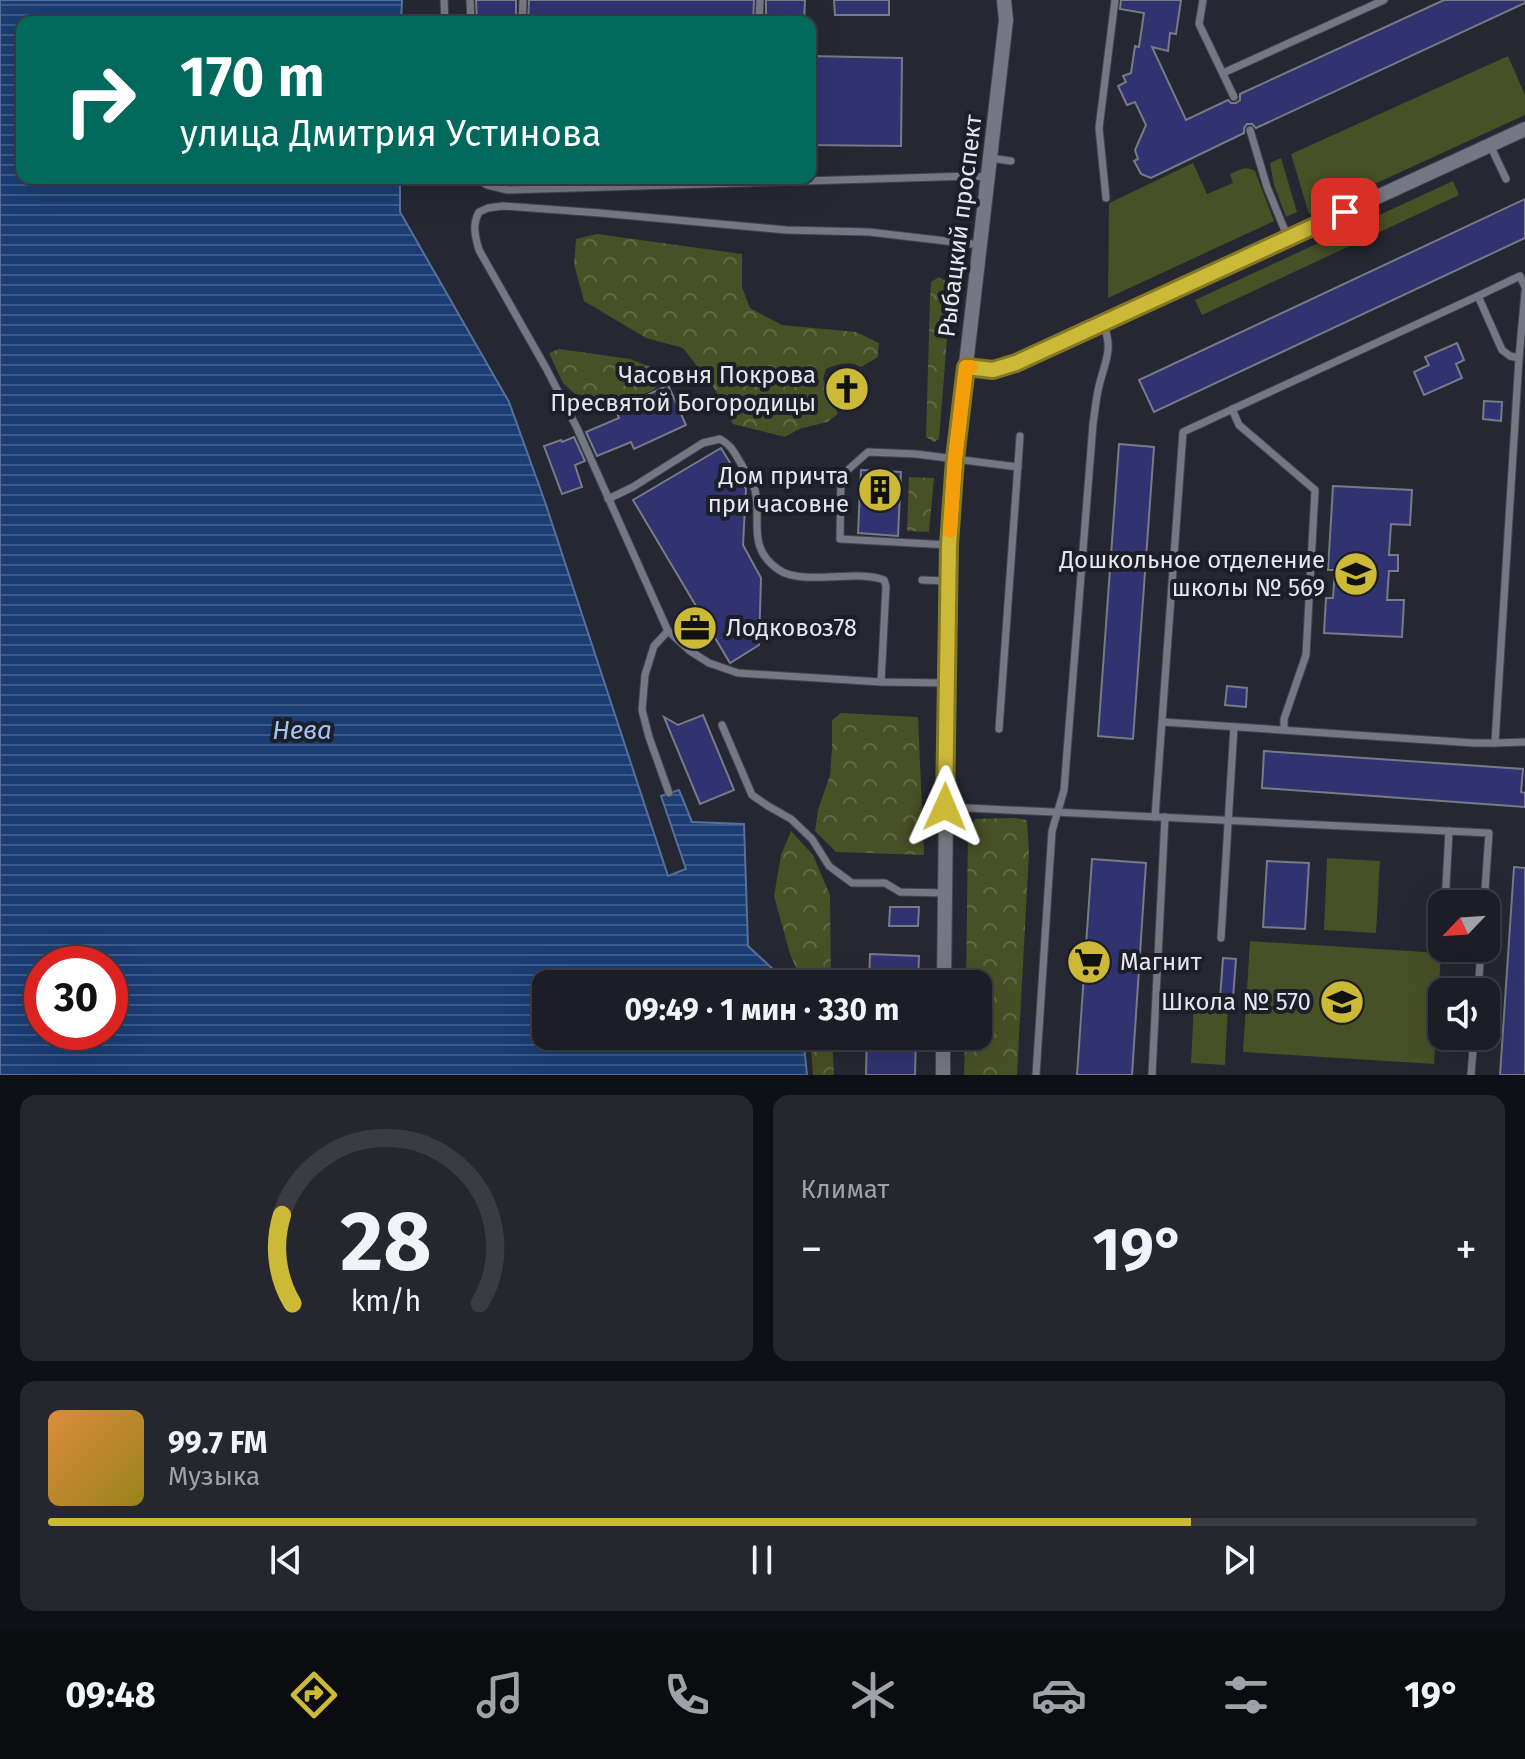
<!DOCTYPE html>
<html lang="ru">
<head>
<meta charset="utf-8">
<style>
  :root { --surface:#1c1d26; --page:#25262e; --text:#f1f3f6; --muted:#a0a2a7; --line:#3a3b43; --accent:#ccb938 }
  body { margin:0; font-family:"Fira Sans",sans-serif; background:var(--page); color:var(--text); height:100vh; display:flex; flex-direction:column; font-size:30px; white-space:nowrap }
  * { box-sizing:border-box; margin:0 }
  p { font-size:26px; color:var(--muted) }
  .icon { flex:none; width:44px; height:44px; fill:none; stroke:currentColor; stroke-width:2; stroke-linecap:round; stroke-linejoin:round }
  .map { position:relative; height:1075px; overflow:hidden }
  .details { display:flex; flex-direction:column; gap:20px; padding:20px; background:#0f1015; flex:1 }
  .details>* { flex:none }
  .banner { position:absolute; left:16px; top:16px; width:800px; height:168px; border-radius:16px; box-shadow:0 8px 32px #0002,0 0 0 2px var(--line); background:#00695c; color:#fff; overflow:hidden }
  .needle { width:52px; rotate:245deg }
  .controls { position:absolute; left:1428px; top:890px; display:grid; gap:16px }
  .controls a { display:grid; place-items:center; width:72px; height:72px; border-radius:16px; background:var(--surface); box-shadow:0 8px 32px #0002,0 0 0 2px var(--line); font-size:40px }
  .speed { position:absolute; left:24px; top:946px; display:flex; gap:16px; font-size:40px; font-weight:700; text-align:center }
  .speed>* { display:grid; place-content:center; width:104px; height:104px; border-radius:50%; background:var(--surface); box-shadow:0 8px 32px #0002,0 0 0 2px var(--line); line-height:1 }
  .speed .limit { border:12px solid #d22; background:#fff; color:#111 }
  .pin { position:absolute; display:grid; place-items:center; width:68px; height:68px; color:#fff; margin:-34px; border-radius:16px; box-shadow:0 4px 12px #0006 }
  .me { position:absolute; width:88px; margin:-44px; rotate:1deg; stroke-linejoin:round; filter:drop-shadow(0 0 6px #0008) }
  .turn { display:flex; align-items:center; gap:28px; height:168px; padding:0 32px; font-size:36px }
  .turn .icon { width:104px; height:104px; stroke-width:2.5 }
  .turn b { display:block; font-size:56px; line-height:68px }
  .big { font-size:60px; font-weight:700; line-height:1.1 }
  .details .tile { flex:1; display:flex; flex-direction:column; justify-content:center; gap:12px; min-width:0; padding:0 28px; border-radius:16px; background:var(--page) }
  .details .dial { align-items:center; gap:0 }
  .dial svg { height:208px; overflow:visible; fill:none; stroke:var(--line); stroke-width:7; stroke-linecap:round; text-anchor:middle }
  .dial text { fill:var(--text); stroke:none }
  .song { display:flex; align-items:center; gap:24px }
  .cover { width:96px; height:96px; border-radius:12px; background:linear-gradient(135deg,hsl(30 70% 55%),hsl(50 70% 35%)) }
  .played { height:8px; border-radius:4px; background:linear-gradient(90deg,var(--accent) 80%,var(--line) 80%) }
  .keys { display:flex; justify-content:space-around; direction:ltr }
  .heat { display:flex; justify-content:space-between; align-items:center; font-size:44px; direction:ltr }
  .details .tiles { flex:1; display:grid; gap:20px; grid-template-columns:1fr 1fr }
  .tile:last-child { grid-column:span 2 }
  .trip { position:absolute; left:532px; top:970px; width:460px; height:80px; border-radius:16px; background:var(--surface); box-shadow:0 8px 32px #0002,0 0 0 2px var(--line); font-weight:700; line-height:80px; text-align:center }
  .tabs { display:flex; height:128px; justify-content:space-around; align-items:center; background:#0b0c0f; color:var(--muted) }
  .tabs .icon { width:56px; height:56px }
  .tabs .selected { color:var(--accent) }
  .tabs b { font-size:36px; color:var(--text) }
  .map>svg:first-child { display:block }
  .green { fill:#485026 }
  .forest { fill:url(#forest-crowns) }
  .water { fill:url(#water-rules); stroke:#587099; stroke-width:2; fill-rule:evenodd }
  .building { fill:#30336f; stroke:#777a87; stroke-width:2 }
  .lines { fill:none; stroke-linecap:round; stroke-linejoin:round }
  .lane-casing { stroke:#43444c; stroke-width:9 }
  .street-casing { stroke:#43444c; stroke-width:16 }
  .lane { stroke:#757784; stroke-width:7 }
  .street { stroke:#757784; stroke-width:14 }
  .route-casing { stroke:#857824; stroke-width:20 }
  .route { stroke:#ccb938; stroke-width:14 }
  .slow { stroke:#f59e0b; stroke-width:14 }
  .labels { text-anchor:middle; dominant-baseline:central; stroke-width:8; stroke-linejoin:round; paint-order:stroke }
  .street-label { font-size:24px; fill:#e6e7ee; stroke:#1c1e28 }
  .poi-label { font-size:24px; fill:#e6e7ee; stroke:#1c1e28; text-anchor:end }
  .water-label { font-size:26px; font-style:italic; fill:#a4c4f6; stroke:#1c1e28 }
</style>
</head>
<body>
<div class="map">
<svg width="1525" height="1075" viewBox="0 0 1525 1075">
  <defs>
    <pattern id="forest-crowns" width="20" height="18" patternUnits="userSpaceOnUse" patternTransform="scale(2)"><rect width="20" height="18" fill="#485026"/><path d="M2 6a3 3 0 1 1 6 0M12 15a3 3 0 1 1 6 0" fill="none" stroke="#626946"/></pattern>
    <pattern id="water-rules" width="6" height="5" patternUnits="userSpaceOnUse" patternTransform="scale(2)"><rect width="6" height="5" fill="#1b3d74"/><path d="M0 2.5h6" fill="none" stroke="#3c5988"/></pattern>
  </defs>
  <rect width="100%" height="100%" fill="#252732"/>
  <g class="green">
    <polygon points="1508,56 1525,95 1525,115 1309,214 1291,154"/>
    <polygon points="1281,158 1297,212 1286,217 1274,185 1270,163"/>
    <path d="M1193,163l14,31 26,-11 -3,-9c9,-4 16,-9 25,-3l19,50 -166,77 1,-95z"/>
    <polygon points="1453,181 1459,195 1202,315 1195,300"/>
    <polygon points="1327,858 1380,861 1376,933 1324,930"/>
    <polygon points="1250,941 1441,953 1434,1064 1243,1052"/>
    <polygon points="1194,1002 1228,1004 1225,1065 1191,1063"/>
  </g>
  <g class="forest">
    <path d="M597,234l145,20v33l8,21 32,17 74,7 23,11 -1,14 -17,10c-12,-7 -23,-3 -35,2l-3,10 15,35 -11,8 -28,7 -14,8 -52,-13 -17,-33 -33,-43 -37,-10 -62,-37 -10,-37 2,-25z"/>
    <polygon points="939,277 947,282 950,302 939,439 934,442 926,437 930,299 931,282"/>
    <polygon points="559,349 630,359 651,367 661,383 652,391 616,404 591,396 575,394 563,383 549,353"/>
    <polygon points="909,477 934,478 929,532 907,531"/>
    <polygon points="841,713 918,717 924,855 836,852 815,831 818,810 830,775 832,748 832,720"/>
    <polygon points="1014,818 1027,820 1029,853 1017,1075 964,1075 965,1036 978,1036 978,984 966,984 968,833 975,819"/>
    <polygon points="791,831 813,855 830,895 831,984 803,984 790,954 774,896 781,855"/>
    <polygon points="810,1036 832,1036 834,1075 813,1075"/>
  </g>
  <path class="water" d="M0,0h402l-1,22h-379v156h378v34l109,190 36,100 123,374 18,-7 -25,-73 18,-6 13,32 52,2 4,122 41,38h-243v52h257l4,39h-807zM42,964h68v68h-68z"/>
  <g class="building">
    <polygon points="476,0 516,0 516,22 477,22"/>
    <polygon points="529,0 754,0 753,22 528,22"/>
    <polygon points="766,0 805,0 804,22 766,22"/>
    <polygon points="834,0 889,0 889,15 835,15"/>
    <polygon points="1121,0 1181,0 1176,34 1170,33 1168,51 1152,47 1186,120 1228,100 1231,103 1236,103 1240,100 1240,94 1444,0 1525,0 1525,3 1256,128 1252,124 1247,124 1244,128 1244,133 1151,178 1141,174 1134,161 1138,159 1135,150 1146,125 1135,102 1127,105 1118,86 1126,82 1123,76 1131,73 1135,46 1139,47 1144,13 1120,9"/>
    <polygon points="810,56 902,58 901,146 810,145"/>
    <polygon points="1525,199 1525,238 1154,412 1139,380"/>
    <polygon points="1457,343 1464,360 1456,364 1462,378 1424,395 1414,372 1429,365 1425,357"/>
    <polygon points="848,369 864,400 846,409 831,378"/>
    <polygon points="668,385 686,425 634,449 631,442 597,456 586,432 619,418 616,410"/>
    <polygon points="1484,401 1502,402 1501,421 1483,419"/>
    <polygon points="574,437 585,461 575,465 582,487 562,494 544,446 561,440 562,442"/>
    <polygon points="1119,444 1154,447 1133,739 1098,736"/>
    <polygon points="721,448 746,489 743,545 761,578 759,645 730,663 633,500"/>
    <polygon points="861,470 901,472 898,536 858,533"/>
    <polygon points="1333,486 1412,490 1410,525 1391,524 1389,555 1398,555 1398,571 1389,571 1387,600 1404,600 1402,637 1324,633 1326,598 1333,598 1335,570 1328,570"/>
    <polygon points="1227,686 1247,688 1246,707 1225,705"/>
    <polygon points="703,715 734,790 700,804 664,717 678,725"/>
    <polygon points="1264,751 1523,769 1521,792 1525,793 1525,807 1262,788"/>
    <polygon points="1092,859 1146,863 1132,1075 1077,1075"/>
    <polygon points="1267,861 1309,863 1305,929 1263,927"/>
    <polygon points="1514,867 1525,868 1525,1075 1500,1075"/>
    <polygon points="890,907 919,907 918,926 889,926"/>
    <polygon points="870,954 919,956 918,984 869,984"/>
    <polygon points="1223,958 1236,959 1233,998 1220,998"/>
    <polygon points="867,1036 916,1036 915,1075 866,1075"/>
  </g>
  <g class="lines">
    <g class="lane-casing">
      <g id="lane">
        <polyline points="444,0 445,22"/>
        <polyline points="470,0 471,22"/>
        <polyline points="1203,0 1199,24 1234,97"/>
        <polyline points="522,22 523,0"/>
        <polyline points="759,22 760,0"/>
        <polyline points="1223,73 1384,0"/>
        <polyline points="1250,130 1267,187 1288,238"/>
        <polyline points="1490,145 1506,179"/>
        <polyline points="990,158 1011,161"/>
        <polyline points="476,178 487,185 508,190 972,176 988,177"/>
        <polyline points="1106,198 1099,128 1115,0"/>
        <polyline points="1478,296 1520,276 1525,287"/>
        <polyline points="1519,358 1525,292"/>
        <polyline points="1232,409 1239,425 1315,490 1306,655 1284,719 1284,730"/>
        <path d="M608,499l25,-12 70,-44 17,-4c11,6 14,13 20,23 5,9 12,18 15,28 7,30 -9,58 24,80 24,16 75,-1 105,10l2,6 -5,96"/>
        <polyline points="949,545 840,539 841,476 868,452 916,454 1018,467"/>
        <polyline points="922,580 948,581"/>
        <polyline points="668,631 654,646 645,675 642,710 649,737 669,793"/>
        <path d="M947,683l-66,-1 -143,-9 -29,-10 -19,-12 -22,-20 -91,-203 -31,-60 -67,-118c-4,-14 -7,-25 0,-38l9,-4 15,-2 97,7 186,17 83,2 111,13"/>
        <polyline points="1163,722 1474,743 1495,743"/>
        <polyline points="722,725 752,795 768,806 791,819 812,839 829,866 852,883 885,883 900,892 945,893"/>
        <polyline points="999,729 1020,436"/>
        <polyline points="947,807 1489,833 1484,904"/>
        <polyline points="1155,817 1183,432 1478,296 1502,350 1510,356 1519,358 1495,743 1525,742"/>
        <polyline points="1445,904 1449,831"/>
        <polyline points="1221,938 1234,727"/>
        <polyline points="1478,992 1481,948"/>
        <path d="M1036,1075l16,-244 12,-41 29,-366c2,-13 3,-26 6,-38 6,-25 15,-37 4,-62"/>
        <polyline points="1152,1075 1165,817"/>
        <polyline points="1471,1075 1474,1036"/>
      </g>
    </g>
    <g class="street-casing">
      <g id="street">
        <polyline points="966,367 993,370 1016,363 1525,129"/>
        <polyline points="944,984 949,545 955,459 1006,20 1004,0"/>
        <polyline points="943,1075 943,1036"/>
      </g>
    </g>
    <use href="#lane" class="lane"/>
    <use href="#street" class="street"/>
  </g>
  <g class="lines">
    <g class="route-casing">
      <polyline id="route" points="945,807 949,545 955,459 966,367 993,370 1016,363 1345,212"/>
    </g>
    <use href="#route" class="route"/>
    <polyline class="slow" points="950,531 955,459 966,367 971,367"/>
  </g>
  <defs>
    <g id="church-disc" transform="scale(2.3)"><circle r="9.5" fill="#ccb938" stroke="#1c1e28"/><path d="M-1.2-6h2.4v3.5h3.3v2.4h-3.3V6h-2.4V-.1h-3.3v-2.4h3.3Z" fill="#111"/></g>
    <g id="building-disc" transform="scale(2.3)"><circle r="9.5" fill="#ccb938" stroke="#1c1e28"/><path d="M-4-6H4V6H1V3H-1V6H-4ZM-2.5-4.3h1.7v1.8h-1.7ZM.8-4.3h1.7v1.8H.8ZM-2.5-1h1.7V.8h-1.7ZM.8-1h1.7V.8H.8Z" fill="#111"/></g>
    <g id="school-disc" transform="scale(2.3)"><circle r="9.5" fill="#ccb938" stroke="#1c1e28"/><path d="M0-5L7-2L0 1L-7-2ZM-4 1L0 2.5L4 1V4Q0 6-4 4Z" fill="#111"/></g>
    <g id="office-disc" transform="scale(2.3)"><circle r="9.5" fill="#ccb938" stroke="#1c1e28"/><path d="M-6-3h4V-5.5h4V-3h4V5H-6ZM-1-4.5V-3h2v-1.5ZM-6 0V1H6V0Z" fill="#111"/></g>
    <g id="supermarket-disc" transform="scale(2.3)"><circle r="9.5" fill="#ccb938" stroke="#1c1e28"/><path d="M-6-5.5h2.5l.6 2H6L4.5 2H-2.5L-4.4-4H-6ZM-1.5 3.2a1.3 1.3 0 1 0 .1 0ZM3 3.2a1.3 1.3 0 1 0 .1 0Z" fill="#111"/></g>
  </defs>
  <g fill-rule="evenodd">
    <use href="#church-disc" x="847" y="389"/>
    <use href="#building-disc" x="880" y="490"/>
    <use href="#school-disc" x="1356" y="574"/>
    <use href="#office-disc" x="695" y="628"/>
    <use href="#supermarket-disc" x="1089" y="962"/>
    <use href="#school-disc" x="1342" y="1002"/>
  </g>
  <g class="labels">
    <g class="street-label">
      <text transform="translate(960 226) rotate(-83)">Рыбацкий проспект</text>
    </g>
    <g class="poi-label">
      <text x="816" y="375">Часовня Покрова<tspan x="816" dy="28">Пресвятой Богородицы</tspan></text>
      <text x="849" y="476">Дом причта<tspan x="849" dy="28">при часовне</tspan></text>
      <text x="1325" y="560">Дошкольное отделение<tspan x="1325" dy="28">школы № 569</tspan></text>
      <text x="726" y="628" text-anchor="start">Лодковоз78</text>
      <text x="1120" y="962" text-anchor="start">Магнит</text>
      <text x="1311" y="1002">Школа № 570</text>
    </g>
    <g class="water-label">
      <text x="302" y="730">Нева</text>
    </g>
  </g>
</svg>
<div class="controls">
<a><svg class="needle" viewBox="-14 -14 28 28"><path d="M0-13l5 13h-10z" fill="#e53935"/><path d="M0 13l5-13h-10z" fill="#a0a2a7"/></svg></a>
<a><svg class="icon" aria-label="sound" viewBox="0 0 24 24"><path d="M4 9h4l5-4v14l-5-4H4zM17 9q2 3 0 6"/></svg></a>
</div>
<div class="speed"><div class="limit">30</div></div>
<div class="pin" style="left:1345px;top:212px;background:#d93025"><svg class="icon" aria-label="arrive" viewBox="0 0 24 24"><path d="M6 21V4h12l-3 4 3 4H6"/></svg></div>
<svg class="me" style="left:945px;top:807px" viewBox="-20 -20 40 40"><path d="M0-17L14 15 0 8-14 15z" fill="#ccb938" stroke="#fff" stroke-width="4"/></svg>
<div class="trip">09:49 · 1 мин · 330 m</div>
<div class="banner">
<div class="turn"><svg class="icon" aria-label="right" viewBox="0 0 24 24"><path d="M7 20v-9h11M14 6l5 5-5 5"/></svg><div><b>170 m</b>улица Дмитрия Устинова</div></div>
</div>
</div>
<section class="details">
<div class="tiles">
<div class="tile dial"><svg viewBox="0 0 100 80">
<path d="M14 69A42 42 0 1 1 86 69"/>
<path d="M14 69A42 42 0 0 1 10 35" stroke="#ccb938"/>
<text x="50" y="56" font-size="32" font-weight="700">28</text>
<text x="50" y="72" font-size="11">km/h</text>
</svg></div>
<div class="tile"><p>Климат</p>
<div class="heat"><a>−</a><b class="big">19°</b><a>+</a></div>
</div>
<div class="tile">
<div class="song"><i class="cover"></i><div><b>99.7 FM</b><p>Музыка</p></div></div>
<div class="played"></div>
<div class="keys"><svg class="icon" aria-label="previous" viewBox="0 0 24 24"><path d="M18 5L8 12l10 7zM5 5v14"/></svg><svg class="icon" aria-label="pause" viewBox="0 0 24 24"><path d="M8 5v14M16 5v14"/></svg><svg class="icon" aria-label="next" viewBox="0 0 24 24"><path d="M6 5l10 7-10 7zM19 5v14"/></svg></div>
</div>
</div>
</section>
<nav class="tabs">
<b>09:48</b>
<svg class="icon selected" aria-label="directions" viewBox="0 0 24 24"><path d="M12 3l9 9-9 9-9-9zM9 14v-3h6M13 9l2 2-2 2"/></svg>
<svg class="icon" aria-label="music" viewBox="0 0 24 24"><path d="M9 18V5l10-2v13"/><circle cx="6" cy="18" r="3"/><circle cx="16" cy="16" r="3"/></svg>
<svg class="icon" aria-label="phone" viewBox="0 0 24 24"><path d="M5 4h4l2 5-3 2q2 4 5 5l2-3 5 2v4C11 20 4 13 5 4z"/></svg>
<svg class="icon" aria-label="climate" viewBox="0 0 24 24"><path d="M12 3v18M4 7l16 10M4 17L20 7"/></svg>
<svg class="icon" aria-label="car" viewBox="0 0 24 24"><path d="M5 17H2v-5l4-1 3-4h7l3 4 3 1v5h-3M9 17h6M6 11h13"/><circle cx="7" cy="17" r="2"/><circle cx="17" cy="17" r="2"/></svg>
<svg class="icon" aria-label="filters" viewBox="0 0 24 24"><path d="M4 7h16M4 17h16"/><circle cx="9" cy="7" r="2"/><circle cx="15" cy="17" r="2"/></svg>
<b>19°</b>
</nav>
</body>
</html>
